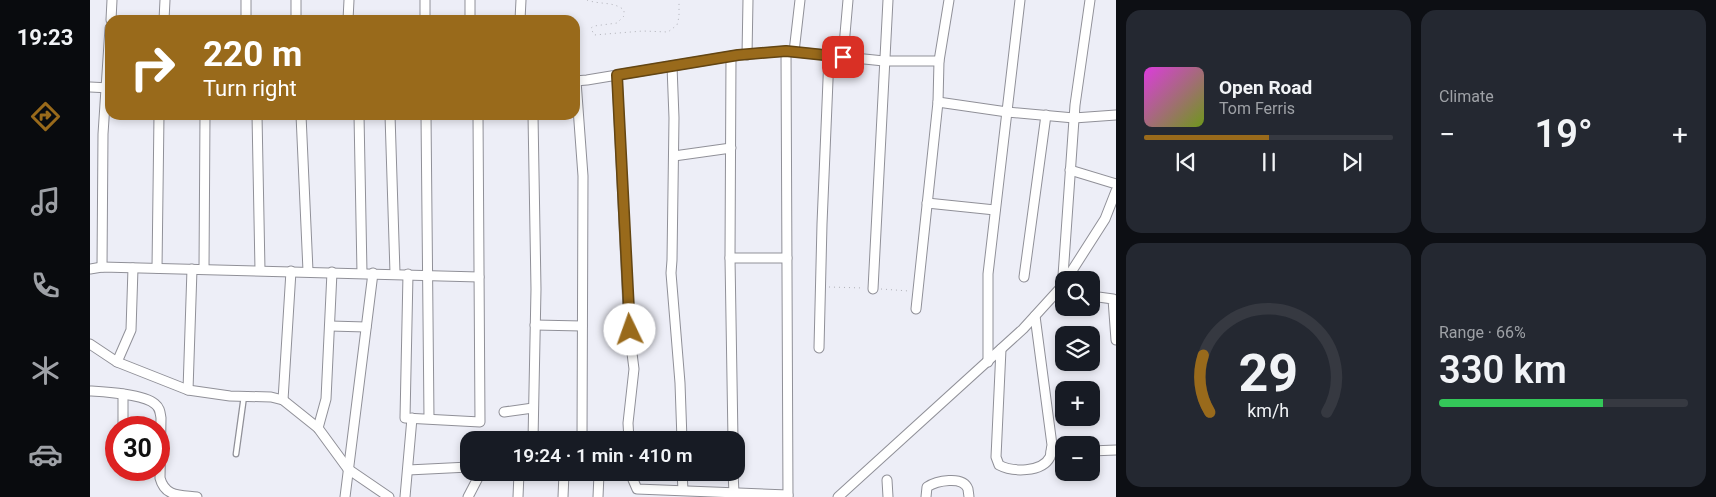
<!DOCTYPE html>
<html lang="en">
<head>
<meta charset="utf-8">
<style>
  :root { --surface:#171b24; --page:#242831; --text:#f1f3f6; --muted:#9ea1a6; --line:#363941; --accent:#996a1b }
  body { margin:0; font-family:Roboto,sans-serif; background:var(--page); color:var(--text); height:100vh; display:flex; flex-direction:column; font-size:19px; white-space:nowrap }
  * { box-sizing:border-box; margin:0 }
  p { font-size:16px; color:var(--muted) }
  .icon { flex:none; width:28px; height:28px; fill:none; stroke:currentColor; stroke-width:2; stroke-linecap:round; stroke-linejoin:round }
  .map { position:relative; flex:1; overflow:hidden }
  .panel { display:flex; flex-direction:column; gap:10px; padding:10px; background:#0d0f14; width:600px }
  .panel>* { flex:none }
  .banner { position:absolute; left:15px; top:15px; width:475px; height:105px; border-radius:15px; box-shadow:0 2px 8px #0003; background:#996a1b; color:#fff; overflow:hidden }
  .tools { position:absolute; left:965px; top:271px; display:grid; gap:10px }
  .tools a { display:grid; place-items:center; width:45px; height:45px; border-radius:10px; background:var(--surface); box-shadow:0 2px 8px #0003; font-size:25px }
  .speed { position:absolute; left:15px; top:416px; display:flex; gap:10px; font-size:25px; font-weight:700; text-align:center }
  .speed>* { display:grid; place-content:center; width:65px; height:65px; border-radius:50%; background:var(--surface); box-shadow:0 2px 8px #0003; line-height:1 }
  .speed .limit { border:8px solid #d22; background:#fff; color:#111 }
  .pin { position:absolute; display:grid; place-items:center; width:42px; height:42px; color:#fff; margin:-21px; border-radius:10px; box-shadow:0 2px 8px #0006 }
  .me { position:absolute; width:55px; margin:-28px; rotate:357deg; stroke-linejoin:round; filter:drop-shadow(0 0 4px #0008) }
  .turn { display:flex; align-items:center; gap:18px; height:105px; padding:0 15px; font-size:22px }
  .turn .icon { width:65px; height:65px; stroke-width:2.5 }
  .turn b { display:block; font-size:35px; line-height:42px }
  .big { font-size:38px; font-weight:600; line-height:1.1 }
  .panel .widget { flex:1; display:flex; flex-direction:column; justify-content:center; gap:8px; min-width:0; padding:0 18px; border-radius:15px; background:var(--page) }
  .panel .dial { align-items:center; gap:0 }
  .dial svg { height:130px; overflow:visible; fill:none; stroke:var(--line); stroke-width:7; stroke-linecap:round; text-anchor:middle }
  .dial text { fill:var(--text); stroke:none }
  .song { display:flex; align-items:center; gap:15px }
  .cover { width:60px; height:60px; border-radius:8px; background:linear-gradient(135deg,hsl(300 70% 55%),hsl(80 70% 35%)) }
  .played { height:5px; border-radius:2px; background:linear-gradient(90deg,var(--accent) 50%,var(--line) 50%) }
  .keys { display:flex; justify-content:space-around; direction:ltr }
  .heat { display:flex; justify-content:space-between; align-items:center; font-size:28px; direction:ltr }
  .charge { height:8px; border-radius:4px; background:linear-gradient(90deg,#34c759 66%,var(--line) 0) }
  .panel .tiles { flex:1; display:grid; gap:10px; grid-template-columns:repeat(2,1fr) }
  .trip { position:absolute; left:370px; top:431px; width:285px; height:50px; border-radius:15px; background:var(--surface); box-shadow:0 2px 8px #0003; font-weight:600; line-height:50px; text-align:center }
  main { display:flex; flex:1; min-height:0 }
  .tab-bar { display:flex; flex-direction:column; width:90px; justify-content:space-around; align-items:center; background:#090b0e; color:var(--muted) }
  .tab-bar .icon { width:35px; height:35px }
  .tab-bar .current { color:var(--accent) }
  .tab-bar b { font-size:22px; color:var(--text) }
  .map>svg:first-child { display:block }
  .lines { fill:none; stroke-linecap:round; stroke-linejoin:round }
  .lane-casing { stroke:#909098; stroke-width:7 }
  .street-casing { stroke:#909098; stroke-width:11 }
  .path { stroke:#b0b1b8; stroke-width:1; stroke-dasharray:1 4; stroke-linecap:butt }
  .lane { stroke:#fff; stroke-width:4.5 }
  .street { stroke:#fff; stroke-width:9 }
  .route-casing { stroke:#634512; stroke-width:12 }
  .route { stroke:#996a1b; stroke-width:9 }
</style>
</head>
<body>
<main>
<nav class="tab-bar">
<b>19:23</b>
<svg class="icon current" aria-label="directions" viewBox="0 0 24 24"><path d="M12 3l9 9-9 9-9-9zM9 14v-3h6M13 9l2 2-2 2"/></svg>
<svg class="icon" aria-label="music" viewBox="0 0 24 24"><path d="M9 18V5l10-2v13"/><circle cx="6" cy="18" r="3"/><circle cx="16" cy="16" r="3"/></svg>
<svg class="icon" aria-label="phone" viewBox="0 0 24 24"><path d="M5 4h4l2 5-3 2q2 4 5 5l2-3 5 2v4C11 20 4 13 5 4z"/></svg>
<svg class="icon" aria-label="climate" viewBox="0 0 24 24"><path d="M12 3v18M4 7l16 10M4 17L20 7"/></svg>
<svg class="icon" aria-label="car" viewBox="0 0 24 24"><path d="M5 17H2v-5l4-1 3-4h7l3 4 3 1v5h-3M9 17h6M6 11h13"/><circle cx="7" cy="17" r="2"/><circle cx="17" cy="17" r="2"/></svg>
</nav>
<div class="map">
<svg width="1026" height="497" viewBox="0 0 1026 497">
  <rect width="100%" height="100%" fill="#edeef7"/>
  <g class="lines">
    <g class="lane-casing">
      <polyline id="lane" points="146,454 154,396"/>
    </g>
    <g class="street-casing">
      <g id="street">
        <polyline points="156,0 156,20"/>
        <polyline points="206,0 206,20"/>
        <polyline points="335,0 335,20"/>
        <polyline points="21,20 22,0"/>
        <polyline points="74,20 75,0"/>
        <polyline points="258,20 259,0"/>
        <polyline points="380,20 380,0"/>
        <polyline points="430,20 431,0"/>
        <polyline points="696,51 698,497"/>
        <polyline points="704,52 710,0"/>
        <polyline points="657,55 658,0"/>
        <polyline points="641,56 640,258 643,440"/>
        <polyline points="753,57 758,0"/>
        <polyline points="582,66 584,118 582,260 581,273 590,383 592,440"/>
        <polyline points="527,75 539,330 544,369 538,423 539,440"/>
        <polyline points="485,81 497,80 648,55 696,51 794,61 849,61"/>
        <polyline points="486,81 493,176 492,440"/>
        <polyline points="0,87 20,88"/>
        <polyline points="848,102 917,112 984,118 1026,115"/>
        <polyline points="167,115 170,270"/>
        <polyline points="211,115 218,271"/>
        <polyline points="269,115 272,273"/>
        <polyline points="300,115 305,273"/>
        <polyline points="336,115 339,418"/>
        <polyline points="584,156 641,148"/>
        <polyline points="980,170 1026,184"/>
        <polyline points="837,203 905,210"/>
        <polyline points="640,258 697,258"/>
        <polyline points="12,267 13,134 20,28"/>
        <polyline points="67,268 69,115"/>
        <polyline points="0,269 12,267 389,277"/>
        <polyline points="114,269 115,115"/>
        <polyline points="318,274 315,418 390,422 388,115"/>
        <polyline points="934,277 956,115"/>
        <polyline points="976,280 1015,219 1026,191"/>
        <polyline points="783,289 798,0"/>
        <polyline points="972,290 985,105 1000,0"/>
        <polyline points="1001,296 1023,299 1026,340"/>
        <polyline points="826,309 848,102 849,61 859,0"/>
        <polyline points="445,325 492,326"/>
        <polyline points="240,326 276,327"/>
        <polyline points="0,344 27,362 98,390 140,396 181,397 193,400 228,428 258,469 299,497"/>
        <polyline points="729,348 732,224 739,56"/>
        <path d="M911,349l-5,108 3,8c13,7 43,8 51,-8 1,-3 1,-8 2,-12l-17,-129"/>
        <polyline points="27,362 41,330 43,268"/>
        <polyline points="898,362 898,274 930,0"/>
        <polyline points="98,390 102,269"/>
        <path d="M0,391c16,1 53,3 65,13 5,4 5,8 6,14l-1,60c5,19 20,17 37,19"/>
        <polyline points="193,400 201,271"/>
        <polyline points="414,412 443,408"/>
        <polyline points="33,428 33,394"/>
        <polyline points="228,428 236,399 242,272"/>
        <polyline points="443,440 446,289 443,115"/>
        <polyline points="1001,451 1026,450"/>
        <polyline points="961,452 974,452"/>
        <polyline points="318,470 379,467"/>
        <polyline points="466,472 541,475 547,489 698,495"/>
        <polyline points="592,472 593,490"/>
        <polyline points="643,472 644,493"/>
        <polyline points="797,480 798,497"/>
        <polyline points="255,497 283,273"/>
        <polyline points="315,497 322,418"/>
        <polyline points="378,497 391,472"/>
        <polyline points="428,497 429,473"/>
        <polyline points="473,497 474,473"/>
        <polyline points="508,497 509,474"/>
        <polyline points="748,497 933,329 974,284"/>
        <path d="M836,497l1,-10c9,-6 36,-12 41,2 0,1 1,7 1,8"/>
      </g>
    </g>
    <g class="path">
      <path d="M497,0c13,5 26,1 37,10v6l-7,7 -23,3 -3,2 3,7 49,-4 25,1 9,-7 2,-8v-17"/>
      <polyline points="739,287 774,288"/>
      <polyline points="791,289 819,291"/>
    </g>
    <use href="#lane" class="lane"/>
    <use href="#street" class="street"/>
  </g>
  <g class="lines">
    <g class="route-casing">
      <polyline id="route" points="540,330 527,75 648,55 696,51 753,57"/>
    </g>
    <use href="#route" class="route"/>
  </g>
</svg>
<div class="tools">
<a><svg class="icon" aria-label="search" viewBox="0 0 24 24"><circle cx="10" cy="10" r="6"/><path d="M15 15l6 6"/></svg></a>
<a><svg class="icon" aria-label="layers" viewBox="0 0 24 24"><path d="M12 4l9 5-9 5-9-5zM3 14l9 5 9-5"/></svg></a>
<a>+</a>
<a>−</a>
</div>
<div class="speed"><div class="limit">30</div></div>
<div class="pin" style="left:753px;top:57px;background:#d93025"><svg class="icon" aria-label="arrive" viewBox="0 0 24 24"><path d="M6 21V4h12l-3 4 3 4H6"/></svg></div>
<svg class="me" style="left:540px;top:330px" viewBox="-20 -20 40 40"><circle r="19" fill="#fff"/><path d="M0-13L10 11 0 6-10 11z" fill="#996a1b"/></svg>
<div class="trip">19:24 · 1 min · 410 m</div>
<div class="banner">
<div class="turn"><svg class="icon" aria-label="right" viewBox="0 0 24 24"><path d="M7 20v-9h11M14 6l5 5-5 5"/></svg><div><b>220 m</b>Turn right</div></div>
</div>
</div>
<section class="panel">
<div class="tiles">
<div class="widget">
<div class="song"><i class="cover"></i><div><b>Open Road</b><p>Tom Ferris</p></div></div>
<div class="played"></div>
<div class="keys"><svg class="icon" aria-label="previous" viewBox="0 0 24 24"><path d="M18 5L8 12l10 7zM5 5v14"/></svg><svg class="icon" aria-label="pause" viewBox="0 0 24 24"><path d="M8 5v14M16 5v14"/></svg><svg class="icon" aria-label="next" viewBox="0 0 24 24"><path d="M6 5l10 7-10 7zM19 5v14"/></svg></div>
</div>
<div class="widget"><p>Climate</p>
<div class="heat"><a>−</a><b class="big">19°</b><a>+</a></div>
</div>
<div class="widget dial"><svg viewBox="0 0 100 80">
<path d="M14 69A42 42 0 1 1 86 69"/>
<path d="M14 69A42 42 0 0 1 10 34" stroke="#996a1b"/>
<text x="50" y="56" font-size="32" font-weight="700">29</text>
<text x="50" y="72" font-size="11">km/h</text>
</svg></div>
<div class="widget"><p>Range · 66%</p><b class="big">330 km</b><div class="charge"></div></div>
</div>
</section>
</main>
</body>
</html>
